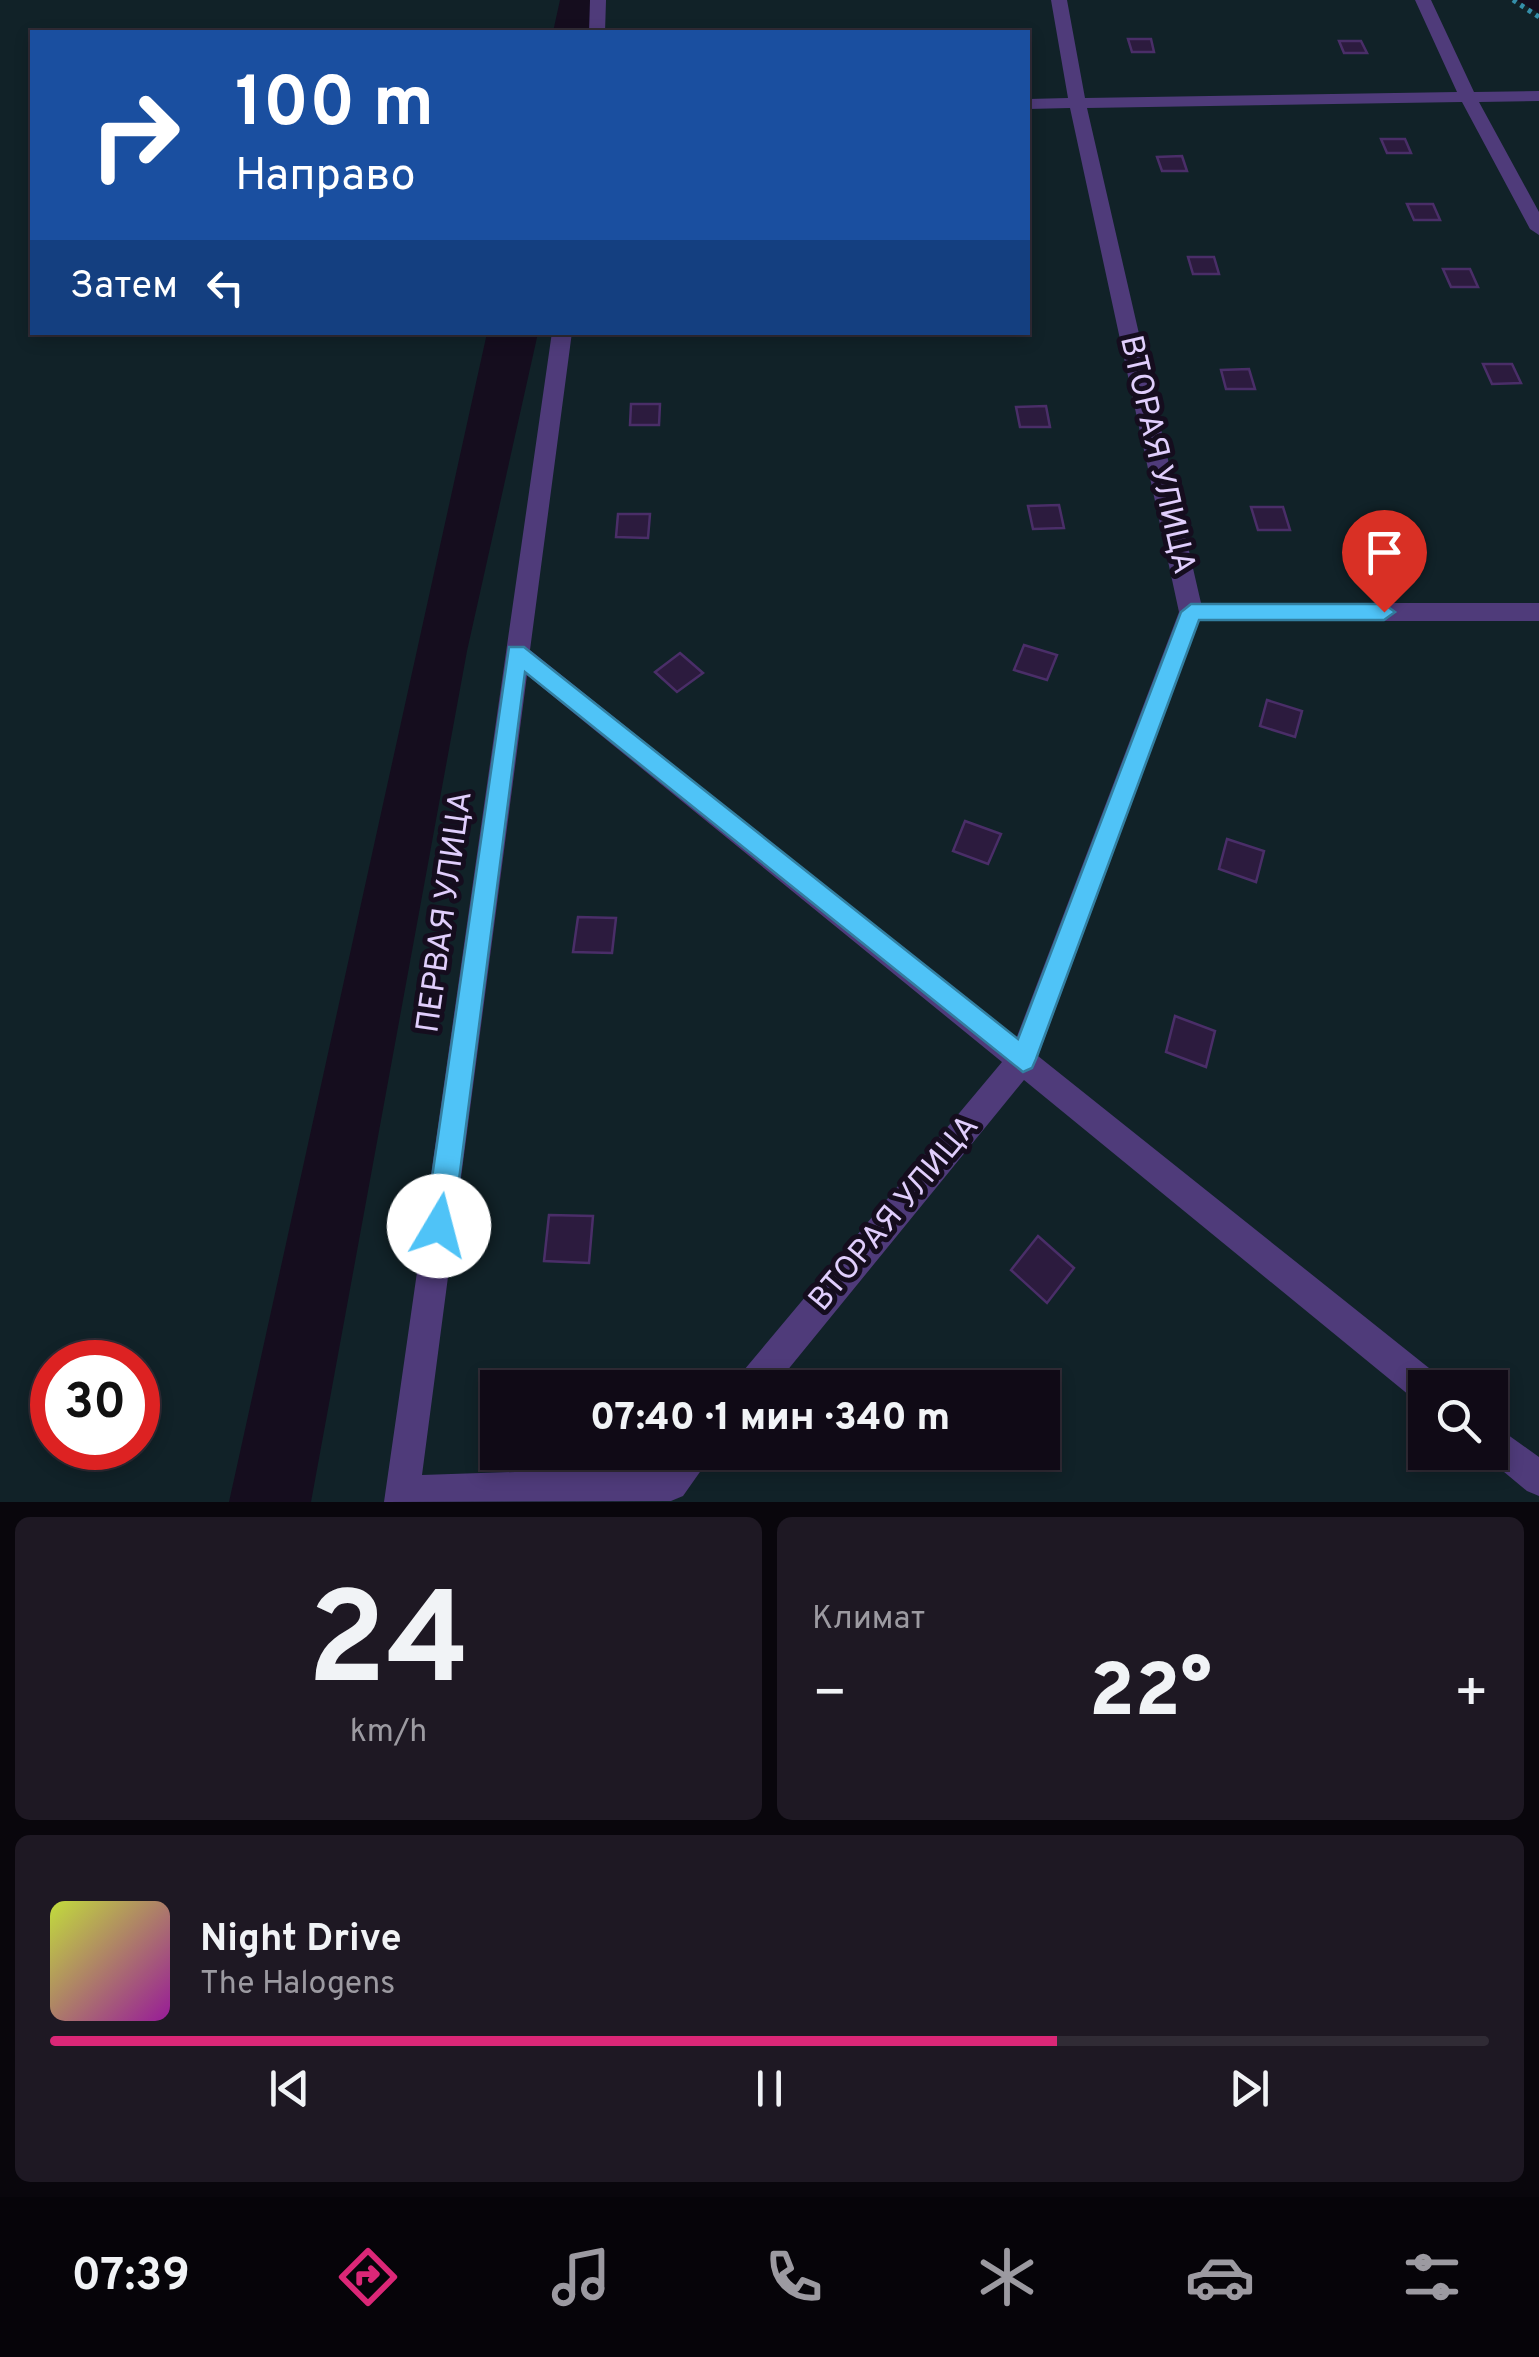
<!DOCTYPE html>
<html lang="ru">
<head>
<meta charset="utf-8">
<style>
  :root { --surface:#100a16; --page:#1e1823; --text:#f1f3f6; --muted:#9c9aa1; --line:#302b35; --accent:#db2777 }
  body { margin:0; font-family:Overpass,sans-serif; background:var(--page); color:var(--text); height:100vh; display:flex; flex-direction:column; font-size:38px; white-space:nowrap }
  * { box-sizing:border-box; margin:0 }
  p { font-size:32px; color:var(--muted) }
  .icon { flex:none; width:55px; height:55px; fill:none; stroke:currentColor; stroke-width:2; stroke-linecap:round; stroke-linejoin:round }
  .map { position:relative; height:1502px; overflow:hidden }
  .drawer { display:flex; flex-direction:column; gap:15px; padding:15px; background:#09060c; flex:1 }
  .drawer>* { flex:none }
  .banner { position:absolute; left:30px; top:30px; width:1000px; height:305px; border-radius:0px; box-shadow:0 5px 15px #0003,0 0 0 2px var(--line); background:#1a4fa0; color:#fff; overflow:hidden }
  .controls { position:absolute; left:1408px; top:1370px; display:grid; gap:20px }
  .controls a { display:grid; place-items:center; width:100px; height:100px; border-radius:0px; background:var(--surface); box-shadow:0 5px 15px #0003,0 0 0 2px var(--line); font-size:50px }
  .speed { position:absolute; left:30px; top:1340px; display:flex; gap:20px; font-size:50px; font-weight:700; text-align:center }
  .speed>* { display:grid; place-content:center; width:130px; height:130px; border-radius:50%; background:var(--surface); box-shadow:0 5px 15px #0003,0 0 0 2px var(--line); line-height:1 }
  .speed .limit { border:15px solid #d22; background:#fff; color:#111 }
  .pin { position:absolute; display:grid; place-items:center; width:85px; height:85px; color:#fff; margin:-102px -42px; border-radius:50% 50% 50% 0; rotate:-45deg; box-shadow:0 0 10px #0007 }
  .pin .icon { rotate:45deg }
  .me { position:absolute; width:110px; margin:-55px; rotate:8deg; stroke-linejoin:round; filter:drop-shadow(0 0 8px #0008) }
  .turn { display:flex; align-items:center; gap:35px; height:210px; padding:0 40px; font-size:45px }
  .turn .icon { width:130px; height:130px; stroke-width:2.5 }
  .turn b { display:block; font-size:70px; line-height:85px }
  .then { display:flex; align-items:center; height:95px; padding:0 40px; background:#0003; gap:20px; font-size:38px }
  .big { font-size:75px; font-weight:800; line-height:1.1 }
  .drawer .card { flex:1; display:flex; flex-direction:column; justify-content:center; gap:15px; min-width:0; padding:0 35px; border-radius:15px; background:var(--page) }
  .drawer .dial { align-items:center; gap:0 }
  .dial b { font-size:130px; line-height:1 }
  .song { display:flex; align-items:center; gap:30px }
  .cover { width:120px; height:120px; border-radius:15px; background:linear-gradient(135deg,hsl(70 70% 55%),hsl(300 70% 35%)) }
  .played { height:10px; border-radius:5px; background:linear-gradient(90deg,var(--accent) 70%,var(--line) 70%) }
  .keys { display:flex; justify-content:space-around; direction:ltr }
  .heat { display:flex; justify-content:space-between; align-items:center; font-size:55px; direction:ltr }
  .drawer .tiles { flex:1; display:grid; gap:15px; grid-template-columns:1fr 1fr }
  .card:last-child { grid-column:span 2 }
  .trip { position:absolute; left:480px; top:1370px; width:580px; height:100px; border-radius:0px; background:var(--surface); box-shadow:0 5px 15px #0003,0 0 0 2px var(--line); font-weight:800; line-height:100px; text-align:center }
  .dock { display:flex; height:160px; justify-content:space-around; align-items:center; background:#060409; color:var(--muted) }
  .dock .icon { width:70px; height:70px }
  .dock .active { color:var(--accent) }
  .dock b { font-size:45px; color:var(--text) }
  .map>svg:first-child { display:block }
  .green { fill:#112228; fill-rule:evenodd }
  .building { fill:#2c1b3e; stroke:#4a2e68; stroke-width:2.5 }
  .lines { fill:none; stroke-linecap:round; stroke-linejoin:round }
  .path { stroke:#358fa9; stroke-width:5; stroke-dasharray:4 5; stroke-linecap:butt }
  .street { fill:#4f3b7a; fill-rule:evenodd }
  .route { fill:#4fc3f7; stroke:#337fa1; stroke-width:2.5 }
  .labels { text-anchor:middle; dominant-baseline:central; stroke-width:10; stroke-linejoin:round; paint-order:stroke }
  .street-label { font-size:32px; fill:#e0cefc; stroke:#150d1e }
</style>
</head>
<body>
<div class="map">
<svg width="1539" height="1502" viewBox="0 0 1539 1502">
  <rect width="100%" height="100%" fill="#150d1e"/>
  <g class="green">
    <path d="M0,0h560l-7,32h-521v300l455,1 -258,1169h-229zM52,1362h86v86h-86z"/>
    <path d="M597,0h919l23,13v1489h-1228l156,-851 71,-318 490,-1v-300h-436zM498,1388h544v64h-544zM1425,1388h65v64h-65z"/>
  </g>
  <g class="building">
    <polygon points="1128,39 1151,39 1154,52 1132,52"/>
    <polygon points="1339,41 1361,41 1367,53 1344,53"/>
    <polygon points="1381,139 1405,139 1411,153 1387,153"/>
    <polygon points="1182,156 1187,171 1162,171 1157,157"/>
    <polygon points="1407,204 1433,204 1440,220 1414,220"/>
    <polygon points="1188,257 1214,257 1219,274 1193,274"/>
    <polygon points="1443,269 1470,269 1478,287 1451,287"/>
    <polygon points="1483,364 1512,364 1521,383 1492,384"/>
    <polygon points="1249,369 1255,389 1226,389 1221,370"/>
    <polygon points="631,404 660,404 659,425 630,425"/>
    <polygon points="1046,406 1050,427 1020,427 1016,407"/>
    <polygon points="1059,505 1064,528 1033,529 1028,506"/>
    <polygon points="1251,507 1283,507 1290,530 1258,530"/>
    <polygon points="618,514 650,514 648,538 616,537"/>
    <polygon points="1024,645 1057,655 1047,680 1014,670"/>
    <polygon points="680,653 703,673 677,692 655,672"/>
    <polygon points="1267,700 1302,711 1295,737 1260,726"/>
    <polygon points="965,821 1001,834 988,864 953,851"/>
    <polygon points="1227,839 1264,851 1256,882 1219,869"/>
    <polygon points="578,917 616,918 612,953 573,952"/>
    <polygon points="1175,1016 1215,1031 1206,1067 1166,1052"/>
    <polygon points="549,1215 593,1216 589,1263 544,1261"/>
    <polygon points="1038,1236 1074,1268 1047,1303 1011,1270"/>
  </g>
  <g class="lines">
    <polyline class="path" points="1513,0 1539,17"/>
    <g class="street">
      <polygon points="590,0 606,0 605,32 589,32"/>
      <polygon points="1051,0 1067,0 1085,98 1457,92 1415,0 1431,0 1474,92 1539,91 1539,101 1479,102 1539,212 1539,235 1530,229 1462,102 1087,108 1201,603 1539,603 1539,621 1199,621 1038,1056 1439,1376 1443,1388 1425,1388 1425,1404 1415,1400 1024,1080 773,1388 735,1388 739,1376 1002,1062 527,675 422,1475 663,1467 675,1452 714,1452 683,1496 671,1501 384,1502 552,332 572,332 530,650 1016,1039 1179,612 1070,108 1028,109 1028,99 1068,98"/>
      <polygon points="1490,1422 1539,1457 1539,1496 1527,1491 1480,1452 1490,1452"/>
    </g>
  </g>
  <polygon class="route" points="1191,604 1384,604 1395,612 1384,620 1199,620 1036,1059 1032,1068 1023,1072 525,672 453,1226 449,1236 439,1240 429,1236 425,1226 509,647 524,647 1018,1039 1181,612"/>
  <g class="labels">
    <g class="street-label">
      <text transform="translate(1156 455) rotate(77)">ВТОРАЯ УЛИЦА</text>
      <text transform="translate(446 912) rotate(-82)">ПЕРВАЯ УЛИЦА</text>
      <text transform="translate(895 1214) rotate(-50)">ВТОРАЯ УЛИЦА</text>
    </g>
  </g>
</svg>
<div class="controls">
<a><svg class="icon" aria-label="search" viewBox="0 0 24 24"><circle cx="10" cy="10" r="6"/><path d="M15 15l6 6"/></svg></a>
</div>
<div class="speed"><div class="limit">30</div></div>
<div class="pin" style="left:1384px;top:612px;background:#d93025"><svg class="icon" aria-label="arrive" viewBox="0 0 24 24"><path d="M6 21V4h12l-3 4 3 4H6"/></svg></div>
<svg class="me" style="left:439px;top:1226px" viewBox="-20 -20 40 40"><circle r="19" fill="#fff"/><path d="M0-13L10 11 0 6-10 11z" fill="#4fc3f7"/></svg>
<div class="trip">07:40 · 1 мин · 340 m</div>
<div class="banner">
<div class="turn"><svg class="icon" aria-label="right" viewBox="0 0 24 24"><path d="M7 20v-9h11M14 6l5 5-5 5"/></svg><div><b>100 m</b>Направо</div></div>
<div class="then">Затем<svg class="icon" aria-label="left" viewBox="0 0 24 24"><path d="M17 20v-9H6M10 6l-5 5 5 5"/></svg></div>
</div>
</div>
<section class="drawer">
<div class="tiles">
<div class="card dial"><b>24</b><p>km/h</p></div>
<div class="card"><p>Климат</p>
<div class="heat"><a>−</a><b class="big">22°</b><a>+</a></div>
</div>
<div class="card">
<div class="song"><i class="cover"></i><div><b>Night Drive</b><p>The Halogens</p></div></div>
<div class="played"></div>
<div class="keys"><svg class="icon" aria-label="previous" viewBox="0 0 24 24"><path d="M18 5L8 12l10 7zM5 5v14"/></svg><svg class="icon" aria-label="pause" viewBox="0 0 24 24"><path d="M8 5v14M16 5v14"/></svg><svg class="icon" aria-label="next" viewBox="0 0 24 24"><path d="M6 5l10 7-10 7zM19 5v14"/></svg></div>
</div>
</div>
</section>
<nav class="dock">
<b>07:39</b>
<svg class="icon active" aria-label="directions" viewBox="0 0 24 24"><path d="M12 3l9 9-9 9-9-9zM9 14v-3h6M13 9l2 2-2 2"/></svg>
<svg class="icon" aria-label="music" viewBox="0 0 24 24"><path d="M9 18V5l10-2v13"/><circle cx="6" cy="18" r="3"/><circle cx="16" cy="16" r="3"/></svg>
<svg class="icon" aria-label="phone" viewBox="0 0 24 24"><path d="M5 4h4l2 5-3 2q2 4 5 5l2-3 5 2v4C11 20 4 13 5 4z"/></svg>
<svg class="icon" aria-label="climate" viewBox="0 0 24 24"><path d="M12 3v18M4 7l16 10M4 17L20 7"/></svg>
<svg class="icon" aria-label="car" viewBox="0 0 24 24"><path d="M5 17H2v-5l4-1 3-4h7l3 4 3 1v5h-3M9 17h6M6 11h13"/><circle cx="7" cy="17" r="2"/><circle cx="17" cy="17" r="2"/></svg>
<svg class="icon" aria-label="filters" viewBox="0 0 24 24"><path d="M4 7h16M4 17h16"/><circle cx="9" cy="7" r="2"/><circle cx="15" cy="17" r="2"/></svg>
</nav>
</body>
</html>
